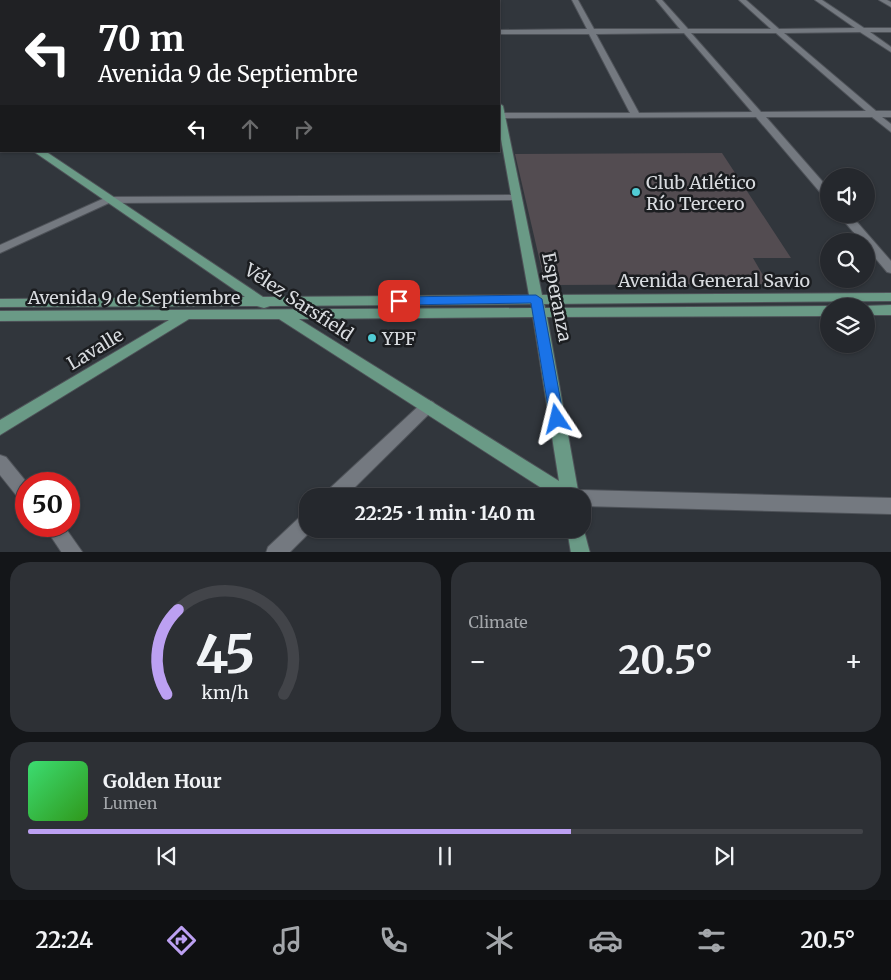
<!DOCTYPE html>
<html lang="en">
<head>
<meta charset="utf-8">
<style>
  :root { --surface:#25282d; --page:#2d3035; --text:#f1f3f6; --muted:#a3a6aa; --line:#424449; --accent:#bca0f2 }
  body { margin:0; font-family:Merriweather,serif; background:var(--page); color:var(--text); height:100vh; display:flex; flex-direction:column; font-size:19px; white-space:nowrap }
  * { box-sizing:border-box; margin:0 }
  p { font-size:16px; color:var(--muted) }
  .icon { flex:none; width:28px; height:28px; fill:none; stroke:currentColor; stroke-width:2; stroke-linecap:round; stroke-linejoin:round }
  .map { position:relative; height:552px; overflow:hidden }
  .panel { display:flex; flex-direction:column; gap:10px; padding:10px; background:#141619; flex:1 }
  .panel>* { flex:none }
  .hud { position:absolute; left:0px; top:0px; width:500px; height:152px; box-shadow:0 1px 4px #0004,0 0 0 1px var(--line); background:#202124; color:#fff; overflow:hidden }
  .tools { position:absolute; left:820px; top:168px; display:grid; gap:10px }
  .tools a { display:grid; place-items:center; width:55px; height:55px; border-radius:50%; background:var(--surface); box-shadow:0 1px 4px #0004,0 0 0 1px var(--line); font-size:25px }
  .speed { position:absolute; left:15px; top:472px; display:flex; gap:10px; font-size:25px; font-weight:700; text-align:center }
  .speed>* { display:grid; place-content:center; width:65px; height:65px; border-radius:50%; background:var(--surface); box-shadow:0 1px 4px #0004,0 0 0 1px var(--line); line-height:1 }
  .speed .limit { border:8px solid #d22; background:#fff; color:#111 }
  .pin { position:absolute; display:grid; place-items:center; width:42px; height:42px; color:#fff; margin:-21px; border-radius:10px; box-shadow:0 2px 8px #0006 }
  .me { position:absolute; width:55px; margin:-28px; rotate:350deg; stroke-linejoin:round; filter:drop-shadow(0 0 4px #0008) }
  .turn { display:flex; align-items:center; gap:18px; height:105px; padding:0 15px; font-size:22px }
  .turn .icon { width:65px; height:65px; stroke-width:2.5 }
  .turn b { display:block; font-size:35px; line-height:42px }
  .lanes { display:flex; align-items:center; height:48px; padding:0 15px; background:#0003; justify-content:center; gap:25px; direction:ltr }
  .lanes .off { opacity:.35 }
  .big { font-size:38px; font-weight:700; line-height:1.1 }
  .panel .tile { flex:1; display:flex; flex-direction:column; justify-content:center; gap:8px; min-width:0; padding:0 18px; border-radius:20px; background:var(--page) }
  .panel .dial { align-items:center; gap:0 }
  .dial svg { height:130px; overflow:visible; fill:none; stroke:var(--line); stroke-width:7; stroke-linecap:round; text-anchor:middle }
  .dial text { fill:var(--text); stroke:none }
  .song { display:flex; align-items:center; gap:15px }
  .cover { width:60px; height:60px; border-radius:8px; background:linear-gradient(135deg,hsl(140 70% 55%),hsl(110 70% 35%)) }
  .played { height:5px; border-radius:2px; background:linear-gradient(90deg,var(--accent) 65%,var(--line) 65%) }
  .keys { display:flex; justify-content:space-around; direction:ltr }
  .heat { display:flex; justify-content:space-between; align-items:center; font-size:28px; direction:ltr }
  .panel .tiles { flex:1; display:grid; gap:10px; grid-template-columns:1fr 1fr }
  .tile:last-child { grid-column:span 2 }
  .trip { position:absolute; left:299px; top:488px; width:292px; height:50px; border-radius:20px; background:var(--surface); box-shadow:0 1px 4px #0004,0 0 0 1px var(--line); font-weight:700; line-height:50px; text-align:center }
  .menu { display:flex; height:80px; justify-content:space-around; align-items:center; background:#0f1012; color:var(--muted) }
  .menu .icon { width:35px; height:35px }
  .menu .current { color:var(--accent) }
  .menu b { font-size:22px; color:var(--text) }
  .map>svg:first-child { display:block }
  .building { fill:#534c51 }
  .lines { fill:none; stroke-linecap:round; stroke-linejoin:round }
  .minor-casing { stroke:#4e5258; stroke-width:2 }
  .major-casing { stroke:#4e5258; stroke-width:2 }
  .minor { fill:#747980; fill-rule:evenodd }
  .major { fill:#6a9a86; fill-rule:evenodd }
  .route { fill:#1a73e8; stroke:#114b97 }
  .poi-dot { fill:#51ccd5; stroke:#1b1d20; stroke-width:2 }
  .labels { text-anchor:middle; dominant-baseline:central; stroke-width:5; stroke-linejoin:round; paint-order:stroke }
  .poi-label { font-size:18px; fill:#d8dbdf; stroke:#1b1d20; text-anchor:start }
  .street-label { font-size:18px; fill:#d8dbdf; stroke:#1b1d20 }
</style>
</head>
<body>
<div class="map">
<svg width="891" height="553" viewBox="0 0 891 553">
  <rect width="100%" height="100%" fill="#31363c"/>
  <polygon class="building" points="722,153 791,258 753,258 768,284 556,285 544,279 515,154"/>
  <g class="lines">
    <g class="minor-casing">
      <g id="minor">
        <polygon points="0,0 5,0 6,1 1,2"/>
        <polygon points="376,0 385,0 386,1 377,1"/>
        <path d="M572,0h6l16,29h86l-24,-29h6l26,29h83l-32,-29h7l33,29 76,-1 -40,-28h7l42,28h27v4h-21l21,15v5l-31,-20 -76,1 92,78h15v6h-9l9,7v8l-19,-15h-106l63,72v10l-4,-1 -69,-81 -257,1 1,-5h130l-41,-79h-90v-4l88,-1zM684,33l68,79 -113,1 -43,-79zM691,33h85l90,78 -105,1z"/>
        <polygon points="879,0 887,0 891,2 891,7"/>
        <rect x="0" y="9" width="1" height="4"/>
        <rect x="0" y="57" width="1" height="4"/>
        <polygon points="516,195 521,198 520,200 109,203 0,253 0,245 107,197"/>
        <polygon points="838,214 850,214 891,261 891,273 887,272 866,247 866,241 861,241"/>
        <polygon points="428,400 433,402 436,406 433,410 346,496 325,496 328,490 423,402"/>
        <polygon points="0,455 6,457 28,484 26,484 26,502 20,500 0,475"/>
        <polygon points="582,490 891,498 891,514 582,506 582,496 574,496 576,492"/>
        <polygon points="308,513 308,529 313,529 289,553 266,553 268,547 302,515"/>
        <polygon points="44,526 64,526 83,553 62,553"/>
      </g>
    </g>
    <g class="major-casing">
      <g id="major">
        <rect x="475" y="0" width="6" height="1"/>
        <path d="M499,103l4,3 39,189 349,-2v8l-347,3 1,4 284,-2v10l-282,1 32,179h-25l-275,-177h-90l-189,116v-15l169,-100 -169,1v-10l532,-3 -1,-4 -261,2 -6,2 -7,-2 -257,1v-8l245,-2 -212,-146h12l218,146 266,-2 -30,-167zM533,317l26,164 -260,-162z"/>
        <rect x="0" y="123" width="1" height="6"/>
        <polygon points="891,305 891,315 866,315 866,306 863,306"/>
        <polygon points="582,523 590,553 571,553 567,529 582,529"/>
      </g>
    </g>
    <use href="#minor" class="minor"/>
    <use href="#major" class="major"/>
  </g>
  <polygon class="route" points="536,295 542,299 564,419 562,423 557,425 552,423 550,419 531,303 399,305 393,301 399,297"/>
  <g class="poi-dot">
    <circle cx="636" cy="192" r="5"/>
    <circle cx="372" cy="338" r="5"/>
  </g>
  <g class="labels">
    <g class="poi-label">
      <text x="646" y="182">Club Atlético<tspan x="646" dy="21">Río Tercero</tspan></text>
      <text x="382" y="338">YPF</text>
    </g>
    <g class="street-label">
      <text x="714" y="280">Avenida General Savio</text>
      <text x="134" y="297">Avenida 9 de Septiembre</text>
      <text transform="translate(557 297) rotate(79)">Esperanza</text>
      <text transform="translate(299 302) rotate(33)">Vélez Sarsfield</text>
      <text transform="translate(95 349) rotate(-31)">Lavalle</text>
    </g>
  </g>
</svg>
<div class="tools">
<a><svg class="icon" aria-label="sound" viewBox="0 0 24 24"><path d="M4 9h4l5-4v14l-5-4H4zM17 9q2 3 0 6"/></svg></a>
<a><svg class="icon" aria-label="search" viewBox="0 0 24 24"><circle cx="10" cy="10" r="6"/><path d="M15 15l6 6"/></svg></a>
<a><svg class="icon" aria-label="layers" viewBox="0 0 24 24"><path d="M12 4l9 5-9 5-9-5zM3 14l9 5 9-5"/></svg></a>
</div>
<div class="speed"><div class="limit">50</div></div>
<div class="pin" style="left:399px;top:301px;background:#d93025"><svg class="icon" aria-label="arrive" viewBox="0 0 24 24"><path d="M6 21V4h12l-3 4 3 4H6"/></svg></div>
<svg class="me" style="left:557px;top:419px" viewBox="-20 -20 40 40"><path d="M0-17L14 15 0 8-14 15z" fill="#1a73e8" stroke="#fff" stroke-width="4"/></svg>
<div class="trip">22:25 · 1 min · 140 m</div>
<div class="hud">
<div class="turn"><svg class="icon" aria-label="left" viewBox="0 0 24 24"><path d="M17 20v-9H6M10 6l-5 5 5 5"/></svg><div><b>70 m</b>Avenida 9 de Septiembre</div></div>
<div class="lanes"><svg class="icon" aria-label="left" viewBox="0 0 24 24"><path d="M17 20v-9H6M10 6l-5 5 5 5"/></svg><svg class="icon off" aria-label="ahead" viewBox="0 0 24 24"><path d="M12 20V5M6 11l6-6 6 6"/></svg><svg class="icon off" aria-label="right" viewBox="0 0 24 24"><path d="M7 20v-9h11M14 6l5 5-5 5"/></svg></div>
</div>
</div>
<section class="panel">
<div class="tiles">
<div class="tile dial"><svg viewBox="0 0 100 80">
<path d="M14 69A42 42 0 1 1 86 69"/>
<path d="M14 69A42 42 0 0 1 21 17" stroke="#bca0f2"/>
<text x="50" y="56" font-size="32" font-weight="700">45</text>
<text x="50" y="72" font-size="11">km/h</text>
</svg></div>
<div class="tile"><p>Climate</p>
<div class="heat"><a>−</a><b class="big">20.5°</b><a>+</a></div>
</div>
<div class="tile">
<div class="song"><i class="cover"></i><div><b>Golden Hour</b><p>Lumen</p></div></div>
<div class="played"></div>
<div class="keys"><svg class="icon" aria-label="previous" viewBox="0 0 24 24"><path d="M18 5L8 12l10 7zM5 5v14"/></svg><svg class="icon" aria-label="pause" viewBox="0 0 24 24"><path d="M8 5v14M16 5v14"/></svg><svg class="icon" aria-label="next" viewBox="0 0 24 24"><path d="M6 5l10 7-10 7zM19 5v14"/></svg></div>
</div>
</div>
</section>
<nav class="menu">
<b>22:24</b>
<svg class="icon current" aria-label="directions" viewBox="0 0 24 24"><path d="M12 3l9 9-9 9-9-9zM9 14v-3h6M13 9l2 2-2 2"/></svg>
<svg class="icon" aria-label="music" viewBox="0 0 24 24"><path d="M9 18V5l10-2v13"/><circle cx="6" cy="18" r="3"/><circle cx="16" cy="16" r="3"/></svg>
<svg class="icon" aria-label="phone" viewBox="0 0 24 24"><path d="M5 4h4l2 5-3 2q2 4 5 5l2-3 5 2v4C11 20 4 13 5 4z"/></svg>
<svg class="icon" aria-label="climate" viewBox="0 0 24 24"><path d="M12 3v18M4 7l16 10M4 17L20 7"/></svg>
<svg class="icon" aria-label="car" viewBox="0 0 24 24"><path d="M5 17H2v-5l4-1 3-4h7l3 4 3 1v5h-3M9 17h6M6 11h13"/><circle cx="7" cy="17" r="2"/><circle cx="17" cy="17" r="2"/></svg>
<svg class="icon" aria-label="filters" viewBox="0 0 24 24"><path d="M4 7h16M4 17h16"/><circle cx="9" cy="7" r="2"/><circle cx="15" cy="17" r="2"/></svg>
<b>20.5°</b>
</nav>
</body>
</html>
